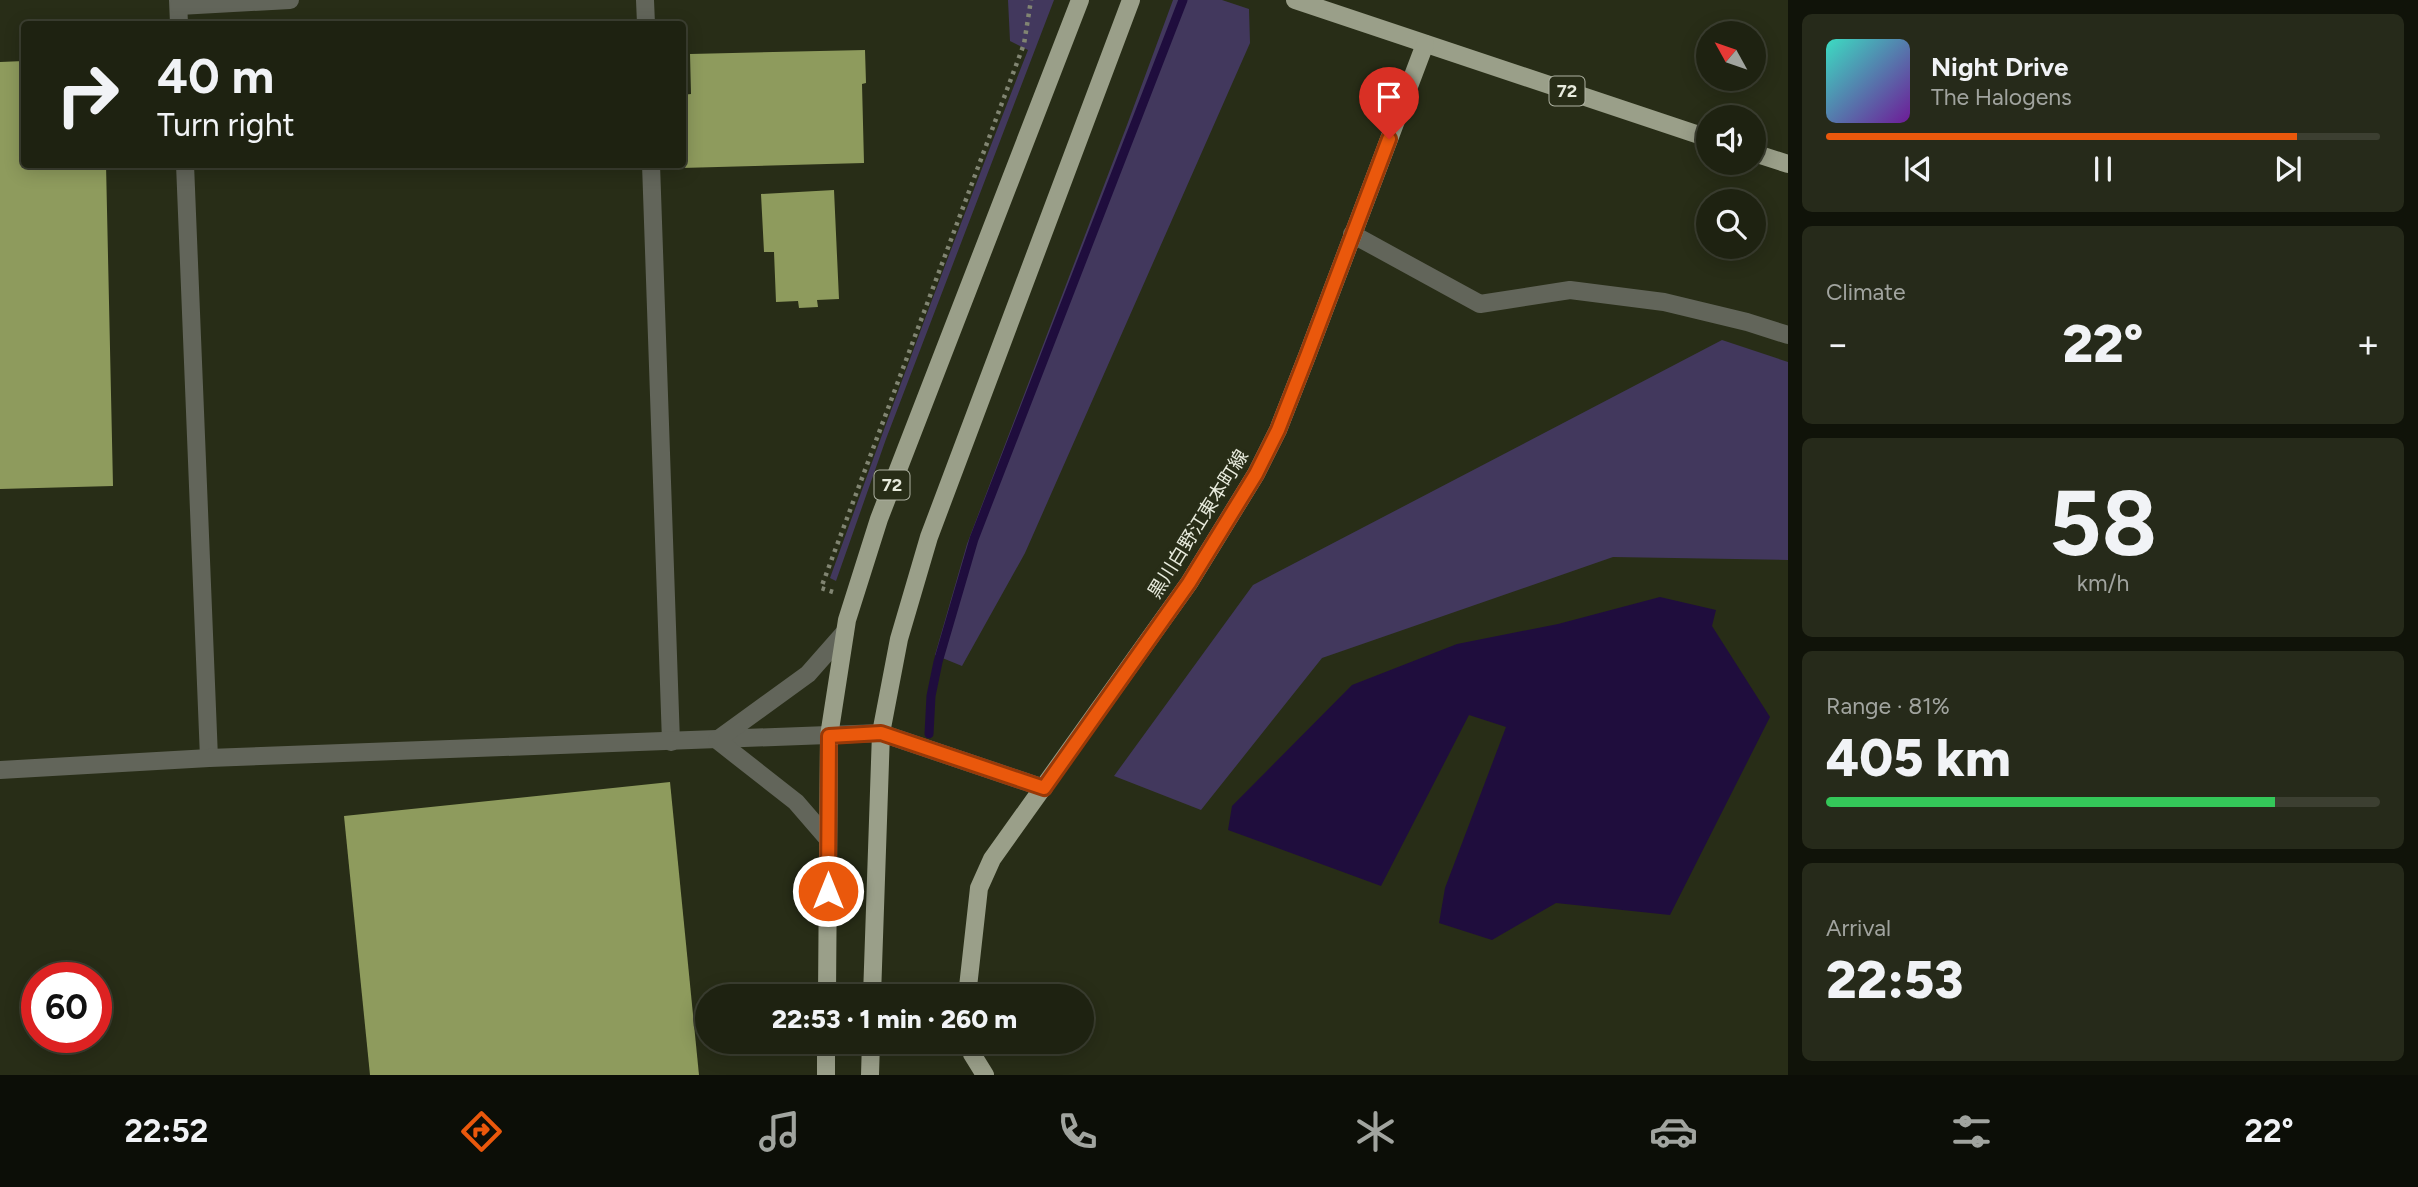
<!DOCTYPE html>
<html lang="en">
<head>
<meta charset="utf-8">
<style>
  :root { --surface:#1e2211; --page:#262a1a; --text:#f1f3f6; --muted:#a1a49f; --line:#3c3f31; --accent:#ea580c }
  body { margin:0; font-family:Figtree,"Noto Sans JP",sans-serif; background:var(--page); color:var(--text); height:100vh; display:flex; flex-direction:column; font-size:26px; white-space:nowrap }
  * { box-sizing:border-box; margin:0 }
  p { font-size:23px; color:var(--muted) }
  .icon { flex:none; width:38px; height:38px; fill:none; stroke:currentColor; stroke-width:2; stroke-linecap:round; stroke-linejoin:round }
  .map { position:relative; flex:1; overflow:hidden }
  .panel { display:flex; flex-direction:column; gap:14px; padding:14px; background:#101309; width:630px }
  .panel>* { flex:none }
  .banner { position:absolute; left:21px; top:21px; width:665px; height:147px; border-radius:7px; box-shadow:0 4px 18px #0003,0 0 0 2px var(--line); background:#1e2211; color:var(--text); overflow:hidden }
  .needle { width:46px; rotate:310deg }
  .controls { position:absolute; left:1696px; top:21px; display:grid; gap:14px }
  .controls a { display:grid; place-items:center; width:70px; height:70px; border-radius:50%; background:var(--surface); box-shadow:0 4px 18px #0003,0 0 0 2px var(--line); font-size:35px }
  .speed { position:absolute; left:21px; top:962px; display:flex; gap:14px; font-size:35px; font-weight:700; text-align:center }
  .speed>* { display:grid; place-content:center; width:91px; height:91px; border-radius:50%; background:var(--surface); box-shadow:0 4px 18px #0003,0 0 0 2px var(--line); line-height:1 }
  .speed .limit { border:10px solid #d22; background:#fff; color:#111 }
  .pin { position:absolute; display:grid; place-items:center; width:60px; height:60px; color:#fff; margin:-72px -30px; border-radius:50% 50% 50% 0; rotate:-45deg; box-shadow:0 0 7px #0007 }
  .pin .icon { rotate:45deg }
  .me { position:absolute; width:77px; margin:-38px; rotate:0deg; stroke-linejoin:round; filter:drop-shadow(0 0 5px #0008) }
  .turn { display:flex; align-items:center; gap:24px; height:147px; padding:0 21px; font-size:32px }
  .turn .icon { width:91px; height:91px; stroke-width:2.5 }
  .turn b { display:block; font-size:49px; line-height:60px }
  .big { font-size:52px; font-weight:800; line-height:1.1 }
  .panel .widget { flex:1; display:flex; flex-direction:column; justify-content:center; gap:10px; min-width:0; padding:0 24px; border-radius:10px; background:var(--page) }
  .panel .dial { align-items:center; gap:0 }
  .dial b { font-size:91px; line-height:1 }
  .song { display:flex; align-items:center; gap:21px }
  .cover { width:84px; height:84px; border-radius:10px; background:linear-gradient(135deg,hsl(170 70% 55%),hsl(280 70% 35%)) }
  .played { height:7px; border-radius:4px; background:linear-gradient(90deg,var(--accent) 85%,var(--line) 85%) }
  .keys { display:flex; justify-content:space-around; direction:ltr }
  .heat { display:flex; justify-content:space-between; align-items:center; font-size:38px; direction:ltr }
  .charge { height:10px; border-radius:5px; background:linear-gradient(90deg,#34c759 81%,var(--line) 0) }
  .trip { position:absolute; left:695px; top:984px; width:399px; height:70px; border-radius:35px; background:var(--surface); box-shadow:0 4px 18px #0003,0 0 0 2px var(--line); font-weight:800; line-height:70px; text-align:center }
  .dock { display:flex; height:112px; justify-content:space-around; align-items:center; background:#0c0e07; color:var(--muted) }
  .dock .icon { width:49px; height:49px }
  .dock .selected { color:var(--accent) }
  .dock b { font-size:32px; color:var(--text) }
  main { display:flex; flex:1; min-height:0 }
  .map>svg:first-child { display:block }
  .green { fill:#42385d }
  .water { fill:#1f0d3d }
  .lines { fill:none; stroke-linecap:round; stroke-linejoin:round }
  .stream { stroke:#1f0d3d; stroke-width:9 }
  .building { fill:#8e9b5d }
  .path { stroke:#818572; stroke-width:4.5; stroke-dasharray:3.5 5; stroke-linecap:butt }
  .minor { stroke:#62655a; stroke-width:18 }
  .major { stroke:#9a9f89; stroke-width:18 }
  .route-casing { stroke:#983908; stroke-width:18 }
  .route { stroke:#ea580c; stroke-width:12 }
  .labels { text-anchor:middle; dominant-baseline:central; stroke-width:7; stroke-linejoin:round; paint-order:stroke }
  .shield { fill:#282d17; stroke:#aeb2a2; stroke-width:2 }
  .shield-label { font-size:18px; font-weight:bold; fill:#e8ebdd }
  .street-label { font-size:19px; fill:#e8ebdd; stroke:#282d17 }
</style>
</head>
<body>
<main>
<div class="map">
<svg width="1788" height="1075" viewBox="0 0 1788 1075">
  <rect width="100%" height="100%" fill="#282d17"/>
  <g class="green">
    <path d="M1008,0h46l-168,439 -50,142 -6,-3c64,-177 129,-353 198,-528l-18,-9z"/>
    <polygon points="1173,0 1222,0 1249,9 1250,43 1025,553 962,666 935,655 967,544 1127,125"/>
    <polygon points="1722,340 1788,362 1788,560 1613,557 1322,658 1201,810 1114,776 1253,585"/>
  </g>
  <polygon class="water" points="1660,597 1716,610 1712,626 1770,717 1670,915 1556,903 1492,940 1439,923 1445,888 1506,727 1469,715 1381,886 1228,830 1232,806 1352,685 1457,644 1558,624"/>
  <g class="lines">
    <polyline class="stream" points="929,734 931,696 938,662 974,539 1183,0"/>
  </g>
  <g class="building">
    <polygon points="865,50 866,83 862,84 864,163 681,168 682,95 691,94 690,54"/>
    <polygon points="24,61 24,164 106,164 113,486 0,489 0,62"/>
    <polygon points="834,190 839,299 817,300 818,307 799,308 798,301 776,302 774,252 764,252 761,194"/>
    <polygon points="670,782 699,1075 370,1075 344,816"/>
  </g>
  <g class="lines">
    <polyline class="path" points="833,592 821,588 1024,44 1031,0"/>
    <g class="minor">
      <polyline points="178,0 179,24"/>
      <polyline points="645,0 646,24"/>
      <polyline points="179,6 290,0"/>
      <polyline points="185,164 209,758"/>
      <polyline points="651,164 671,742"/>
      <polyline points="1352,234 1480,304 1570,290 1664,302 1747,322 1788,335"/>
      <polyline points="0,770 209,758 881,733 1044,788"/>
      <polyline points="828,839 796,802 717,740 808,674 845,632"/>
    </g>
    <g class="major">
      <polyline points="1295,0 1708,138"/>
      <polyline points="1754,153 1788,164"/>
      <polyline points="827,996 829,736 847,620 879,519 1080,0"/>
      <polyline points="872,996 881,733 899,639 929,537 1131,0"/>
      <polyline points="967,996 979,888 992,859 1189,583 1256,474 1278,430 1307,356 1425,44"/>
      <polyline points="969,1041 972,1054 985,1075"/>
      <polyline points="826,1075 826,1041"/>
      <polyline points="870,1075 871,1041"/>
    </g>
  </g>
  <g class="lines">
    <g class="route-casing">
      <polyline id="route" points="828,891 829,736 881,733 1044,788 1189,583 1256,474 1278,430 1307,356 1389,139"/>
    </g>
    <use href="#route" class="route"/>
  </g>
  <g class="labels">
    <g class="shield">
      <rect x="1549.5" y="76.5" width="35" height="29" rx="5"/>
      <rect x="874.5" y="470.5" width="35" height="29" rx="5"/>
    </g>
    <g class="shield-label">
      <text x="1567" y="91">72</text>
      <text x="892" y="485">72</text>
    </g>
    <g class="street-label">
      <text transform="translate(1198 524) rotate(-58)">黒川白野江東本町線</text>
    </g>
  </g>
</svg>
<div class="controls">
<a><svg class="needle" viewBox="-14 -14 28 28"><path d="M0-13l5 13h-10z" fill="#e53935"/><path d="M0 13l5-13h-10z" fill="#a1a49f"/></svg></a>
<a><svg class="icon" aria-label="sound" viewBox="0 0 24 24"><path d="M4 9h4l5-4v14l-5-4H4zM17 9q2 3 0 6"/></svg></a>
<a><svg class="icon" aria-label="search" viewBox="0 0 24 24"><circle cx="10" cy="10" r="6"/><path d="M15 15l6 6"/></svg></a>
</div>
<div class="speed"><div class="limit">60</div></div>
<div class="pin" style="left:1389px;top:139px;background:#d93025"><svg class="icon" aria-label="arrive" viewBox="0 0 24 24"><path d="M6 21V4h12l-3 4 3 4H6"/></svg></div>
<svg class="me" style="left:828px;top:891px" viewBox="-20 -20 40 40"><circle r="17" fill="#ea580c" stroke="#fff" stroke-width="3"/><path d="M0-11L8 9 0 5-8 9z" fill="#fff"/></svg>
<div class="trip">22:53 · 1 min · 260 m</div>
<div class="banner">
<div class="turn"><svg class="icon" aria-label="right" viewBox="0 0 24 24"><path d="M7 20v-9h11M14 6l5 5-5 5"/></svg><div><b>40 m</b>Turn right</div></div>
</div>
</div>
<section class="panel">
<div class="widget">
<div class="song"><i class="cover"></i><div><b>Night Drive</b><p>The Halogens</p></div></div>
<div class="played"></div>
<div class="keys"><svg class="icon" aria-label="previous" viewBox="0 0 24 24"><path d="M18 5L8 12l10 7zM5 5v14"/></svg><svg class="icon" aria-label="pause" viewBox="0 0 24 24"><path d="M8 5v14M16 5v14"/></svg><svg class="icon" aria-label="next" viewBox="0 0 24 24"><path d="M6 5l10 7-10 7zM19 5v14"/></svg></div>
</div>
<div class="widget"><p>Climate</p>
<div class="heat"><a>−</a><b class="big">22°</b><a>+</a></div>
</div>
<div class="widget dial"><b>58</b><p>km/h</p></div>
<div class="widget"><p>Range · 81%</p><b class="big">405 km</b><div class="charge"></div></div>
<div class="widget"><p>Arrival</p><b class="big">22:53</b></div>
</section>
</main>
<nav class="dock">
<b>22:52</b>
<svg class="icon selected" aria-label="directions" viewBox="0 0 24 24"><path d="M12 3l9 9-9 9-9-9zM9 14v-3h6M13 9l2 2-2 2"/></svg>
<svg class="icon" aria-label="music" viewBox="0 0 24 24"><path d="M9 18V5l10-2v13"/><circle cx="6" cy="18" r="3"/><circle cx="16" cy="16" r="3"/></svg>
<svg class="icon" aria-label="phone" viewBox="0 0 24 24"><path d="M5 4h4l2 5-3 2q2 4 5 5l2-3 5 2v4C11 20 4 13 5 4z"/></svg>
<svg class="icon" aria-label="climate" viewBox="0 0 24 24"><path d="M12 3v18M4 7l16 10M4 17L20 7"/></svg>
<svg class="icon" aria-label="car" viewBox="0 0 24 24"><path d="M5 17H2v-5l4-1 3-4h7l3 4 3 1v5h-3M9 17h6M6 11h13"/><circle cx="7" cy="17" r="2"/><circle cx="17" cy="17" r="2"/></svg>
<svg class="icon" aria-label="filters" viewBox="0 0 24 24"><path d="M4 7h16M4 17h16"/><circle cx="9" cy="7" r="2"/><circle cx="15" cy="17" r="2"/></svg>
<b>22°</b>
</nav>
</body>
</html>
